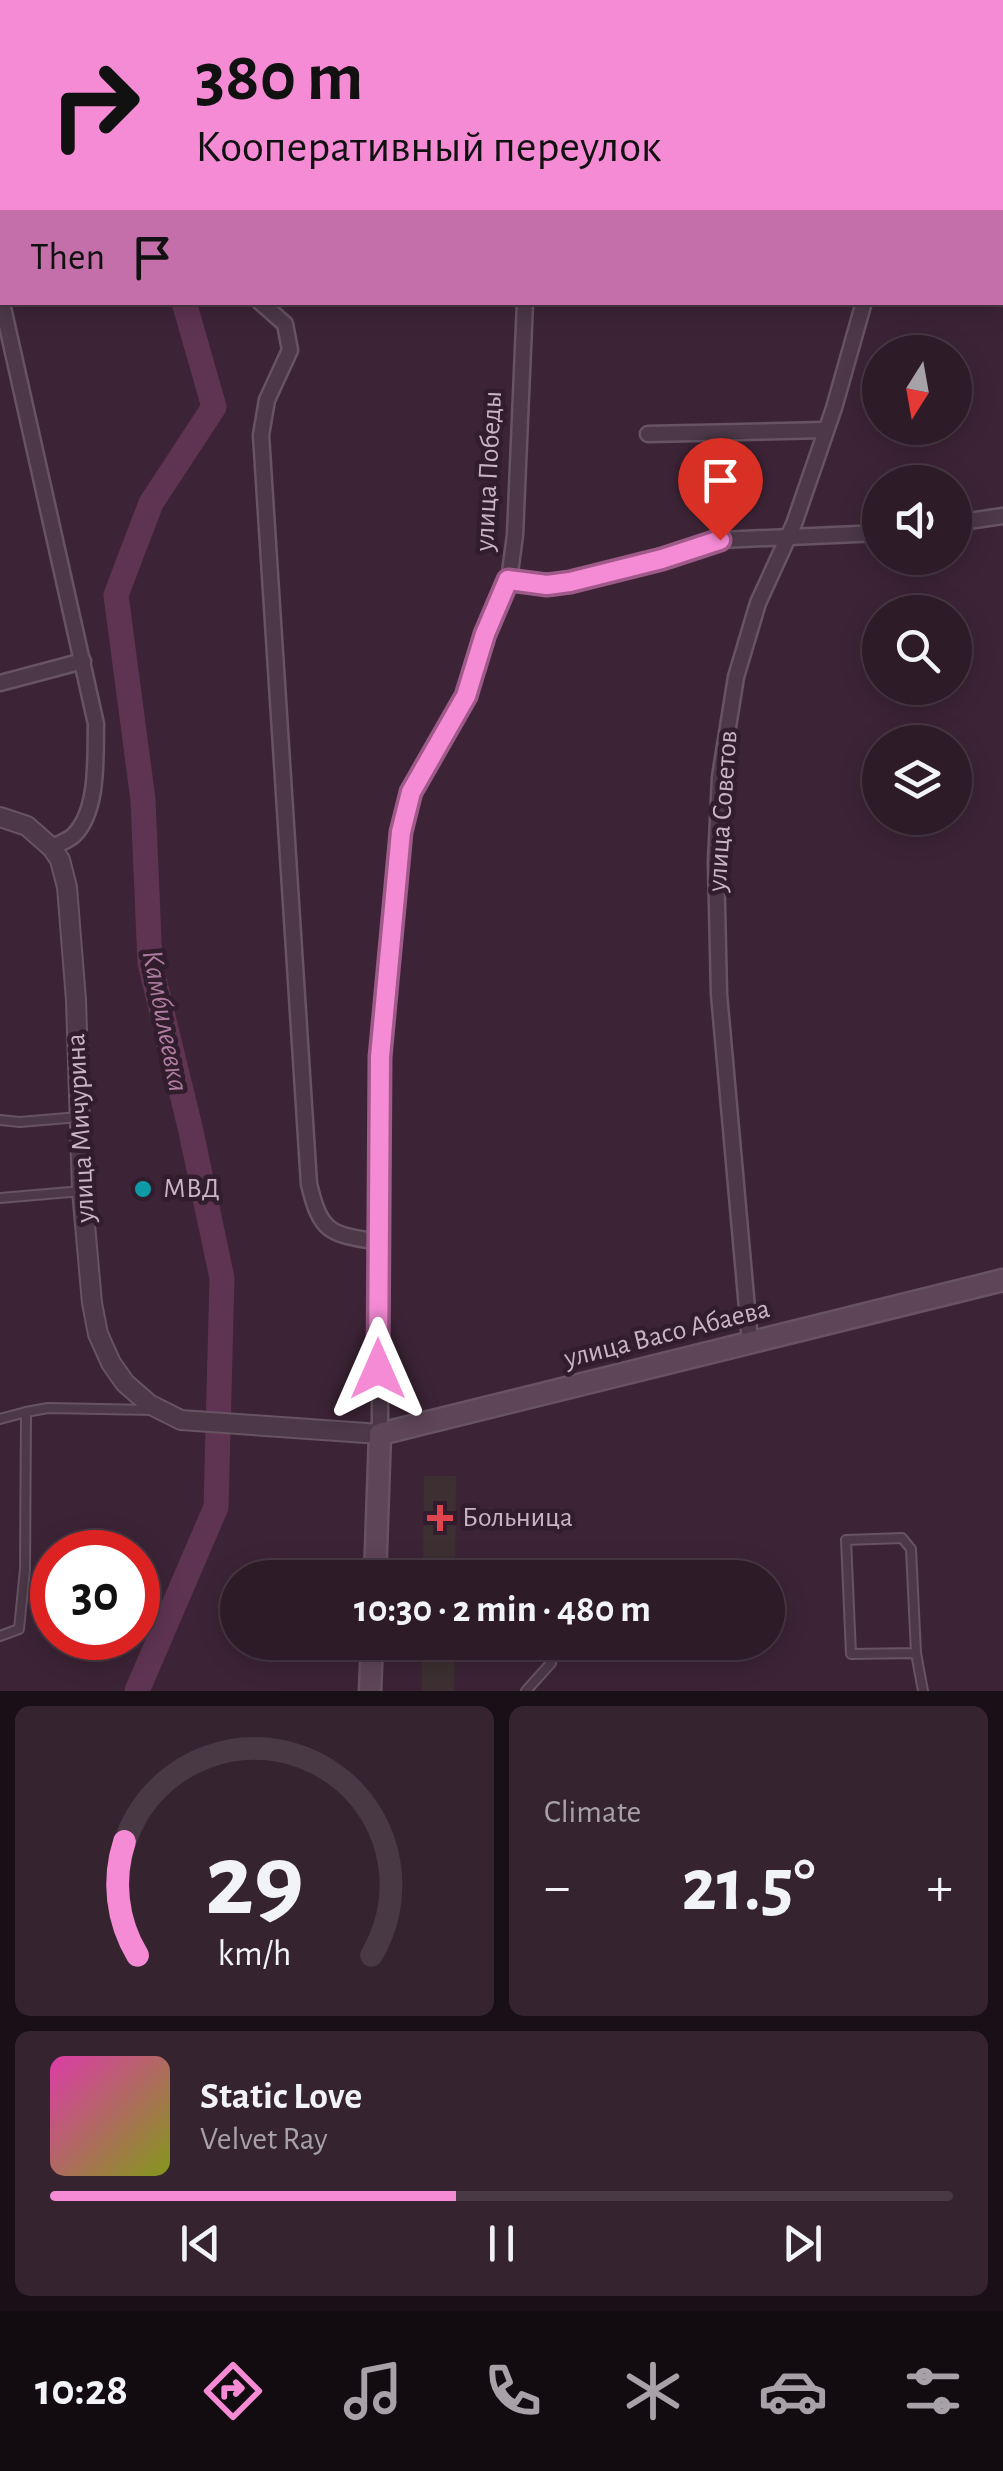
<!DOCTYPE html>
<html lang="en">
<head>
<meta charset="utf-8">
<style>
  :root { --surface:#2d1b28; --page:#352430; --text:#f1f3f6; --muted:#a7a1a8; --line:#483945; --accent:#f58bd5 }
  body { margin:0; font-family:"Alegreya Sans",sans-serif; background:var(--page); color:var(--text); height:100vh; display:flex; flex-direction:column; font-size:38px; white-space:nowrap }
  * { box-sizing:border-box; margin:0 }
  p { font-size:32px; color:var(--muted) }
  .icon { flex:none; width:55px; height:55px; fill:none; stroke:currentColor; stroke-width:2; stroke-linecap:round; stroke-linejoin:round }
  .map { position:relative; height:1691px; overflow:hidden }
  .panel { display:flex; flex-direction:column; gap:15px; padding:15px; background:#190f16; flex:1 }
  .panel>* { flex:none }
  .banner { position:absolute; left:0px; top:0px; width:1005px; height:305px; box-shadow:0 5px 25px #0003,0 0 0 2px var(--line); background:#f58bd5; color:#111; overflow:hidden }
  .needle { width:65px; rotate:191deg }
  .tools { position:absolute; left:862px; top:335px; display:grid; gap:20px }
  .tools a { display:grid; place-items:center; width:110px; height:110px; border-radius:50%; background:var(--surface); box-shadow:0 5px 25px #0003,0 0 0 2px var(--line); font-size:50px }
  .speed { position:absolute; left:30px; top:1530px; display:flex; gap:20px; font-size:50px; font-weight:700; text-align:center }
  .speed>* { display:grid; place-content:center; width:130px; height:130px; border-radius:50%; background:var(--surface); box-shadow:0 5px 25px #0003,0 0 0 2px var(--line); line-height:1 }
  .speed .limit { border:15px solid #d22; background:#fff; color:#111 }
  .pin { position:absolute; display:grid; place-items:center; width:85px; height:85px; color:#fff; margin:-102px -42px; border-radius:50% 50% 50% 0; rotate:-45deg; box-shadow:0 0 10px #0007 }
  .pin .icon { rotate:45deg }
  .me { position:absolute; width:110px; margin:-55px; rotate:0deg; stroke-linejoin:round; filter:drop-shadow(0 0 8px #0008) }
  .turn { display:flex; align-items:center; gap:35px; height:210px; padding:0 30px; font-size:45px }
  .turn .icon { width:130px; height:130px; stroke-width:2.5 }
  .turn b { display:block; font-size:70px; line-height:85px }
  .then { display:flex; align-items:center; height:95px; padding:0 30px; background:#0003; gap:20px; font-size:38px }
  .big { font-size:75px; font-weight:600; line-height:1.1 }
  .panel .widget { flex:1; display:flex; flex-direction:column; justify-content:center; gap:15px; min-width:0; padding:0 35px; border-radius:15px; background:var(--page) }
  .panel .dial { align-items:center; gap:0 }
  .dial svg { height:260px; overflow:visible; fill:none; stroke:var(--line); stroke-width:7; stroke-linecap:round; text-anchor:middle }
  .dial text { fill:var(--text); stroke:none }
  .song { display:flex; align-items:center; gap:30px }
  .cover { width:120px; height:120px; border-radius:15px; background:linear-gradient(135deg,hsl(320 70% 55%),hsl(70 70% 35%)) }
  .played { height:10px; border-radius:5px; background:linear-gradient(90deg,var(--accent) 45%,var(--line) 45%) }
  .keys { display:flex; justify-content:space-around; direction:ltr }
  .heat { display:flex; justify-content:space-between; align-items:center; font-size:55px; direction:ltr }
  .panel .tiles { flex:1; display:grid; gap:15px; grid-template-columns:1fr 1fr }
  .widget:last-child { grid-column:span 2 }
  .trip { position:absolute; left:220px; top:1560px; width:565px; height:100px; border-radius:50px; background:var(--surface); box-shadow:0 5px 25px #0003,0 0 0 2px var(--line); font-weight:600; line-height:100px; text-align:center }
  .tabs { display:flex; height:160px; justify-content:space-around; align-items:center; background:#120b10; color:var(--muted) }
  .tabs .icon { width:70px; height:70px }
  .tabs .on { color:var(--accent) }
  .tabs b { font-size:45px; color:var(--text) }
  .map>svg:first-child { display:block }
  .medical { fill:#3e3032 }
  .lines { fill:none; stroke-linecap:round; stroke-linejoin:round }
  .river { stroke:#5f3453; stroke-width:25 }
  .service-casing { stroke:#675362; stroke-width:12 }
  .minor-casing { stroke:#675362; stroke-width:19 }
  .tertiary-casing { stroke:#675362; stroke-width:22 }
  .secondary-casing { stroke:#675362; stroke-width:25 }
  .service { stroke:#4c3847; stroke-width:8 }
  .minor { stroke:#4c3847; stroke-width:14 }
  .tertiary { stroke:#4c3847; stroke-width:18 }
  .secondary { stroke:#5f4657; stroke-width:20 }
  .route-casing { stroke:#9f5a8a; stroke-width:25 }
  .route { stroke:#f58bd5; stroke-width:18 }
  .culture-dot { fill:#0f9aa8; stroke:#311d2c; stroke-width:4 }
  .health-dot { fill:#e0444e; stroke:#311d2c; stroke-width:4 }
  .labels { text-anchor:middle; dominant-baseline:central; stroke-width:9; stroke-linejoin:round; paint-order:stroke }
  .street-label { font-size:28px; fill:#c8b4c2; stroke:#311d2c }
  .poi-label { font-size:28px; fill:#c8b4c2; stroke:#311d2c; text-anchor:start }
  .water-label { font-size:30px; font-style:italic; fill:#af7ca1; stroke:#311d2c }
</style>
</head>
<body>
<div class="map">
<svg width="1003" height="1691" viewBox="0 0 1003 1691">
  <rect width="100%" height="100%" fill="#3c2436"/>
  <g class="medical">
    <polygon points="424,1476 456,1476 455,1577 423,1577"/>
    <polygon points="422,1643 455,1643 454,1691 422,1691"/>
  </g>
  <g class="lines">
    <g class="river">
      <polyline points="164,0 164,2"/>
      <polyline points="137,1691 216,1507 222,1278 190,1127 150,963 143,800 116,595 151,503 214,407 184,302"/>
    </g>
    <g class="service-casing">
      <g id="service">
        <polyline points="0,1120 20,1122 79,1117"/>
        <polyline points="0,1198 82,1191"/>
        <polyline points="0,1419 26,1412"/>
        <polyline points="561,1578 577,1574 606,1578"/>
        <polyline points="0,1636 19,1629 25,1569 26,1412 48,1408 153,1410"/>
        <polyline points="916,1653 851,1654 846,1540 902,1538 911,1549 916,1653 923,1691"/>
        <polyline points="526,1691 551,1663 556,1642"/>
      </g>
    </g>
    <g class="minor-casing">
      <g id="minor">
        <polyline points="226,0 227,2"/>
        <polyline points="882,0 882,2"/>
        <polyline points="525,2 525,0"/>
        <polyline points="1002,225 1003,225"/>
        <path d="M0,294l96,430c-1,33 3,86 -22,111 -5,5 -16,9 -22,13"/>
        <path d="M260,302l25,22 5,26 -23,50 -6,35 48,749c12,50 21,50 70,58"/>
        <polyline points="648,434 825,430"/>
        <polyline points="955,523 1003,516"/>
        <polyline points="509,580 547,585 569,582 662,559 720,540 880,533"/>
        <polyline points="0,683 83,661"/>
        <polyline points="750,1342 719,994 716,862 720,777 736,677 758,603 794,524 834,408 864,302"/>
        <polyline points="380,1434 380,1057 396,865 411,792 466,696 485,634 509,580 515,535 525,302"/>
      </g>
    </g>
    <g class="tertiary-casing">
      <g id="tertiary">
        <polyline points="1002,13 1003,10"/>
        <polyline points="1002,51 1003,56"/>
        <polyline points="0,817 27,826 52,848 60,860 67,887 76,1000 82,1191 92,1303 98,1334 111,1363 125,1383 149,1404 181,1420 380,1434"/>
      </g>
    </g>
    <g class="secondary-casing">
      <g id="secondary">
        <polyline points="375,1578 380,1434 1003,1280"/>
        <polyline points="370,1691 372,1642"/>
      </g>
    </g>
    <use href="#service" class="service"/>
    <use href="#minor" class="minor"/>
    <use href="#tertiary" class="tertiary"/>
    <use href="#secondary" class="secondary"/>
  </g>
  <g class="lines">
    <g class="route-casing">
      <polyline id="route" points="378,1369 380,1057 401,832 411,792 466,696 485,634 508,580 547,585 570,582 662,559 720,540"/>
    </g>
    <use href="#route" class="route"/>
  </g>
  <circle class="culture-dot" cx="143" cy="1189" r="10"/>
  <path class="health-dot" d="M435 1503h10v10h10v10h-10v10h-10v-10h-10v-10h10z"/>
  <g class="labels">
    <g class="street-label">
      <text transform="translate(489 471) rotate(-87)">улица Победы</text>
      <text transform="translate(723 811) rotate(-86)">улица Советов</text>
      <text transform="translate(81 1128) rotate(-93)">улица Мичурина</text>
      <text transform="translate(667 1334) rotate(-14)">улица Васо Абаева</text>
    </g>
    <g class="poi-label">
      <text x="163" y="1189">МВД</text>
      <text x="462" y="1518">Больница</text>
    </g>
    <g class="water-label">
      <text transform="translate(165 1021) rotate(79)">Камбилеевка</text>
    </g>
  </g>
</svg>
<div class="tools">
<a><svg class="needle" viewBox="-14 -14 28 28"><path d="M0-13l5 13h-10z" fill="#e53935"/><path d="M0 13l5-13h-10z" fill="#a7a1a8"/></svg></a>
<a><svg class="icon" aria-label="sound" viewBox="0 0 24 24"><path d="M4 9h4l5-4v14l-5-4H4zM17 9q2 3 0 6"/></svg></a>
<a><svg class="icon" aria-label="search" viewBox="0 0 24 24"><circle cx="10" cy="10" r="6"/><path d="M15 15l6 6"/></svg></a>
<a><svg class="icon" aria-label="layers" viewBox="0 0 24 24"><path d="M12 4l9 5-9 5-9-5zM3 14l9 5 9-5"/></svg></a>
</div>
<div class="speed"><div class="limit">30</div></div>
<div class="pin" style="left:720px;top:540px;background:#d93025"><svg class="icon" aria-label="arrive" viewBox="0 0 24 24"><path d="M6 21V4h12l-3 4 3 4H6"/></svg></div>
<svg class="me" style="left:378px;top:1369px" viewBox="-20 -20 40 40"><path d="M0-17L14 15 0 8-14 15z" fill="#f58bd5" stroke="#fff" stroke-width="4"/></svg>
<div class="trip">10:30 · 2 min · 480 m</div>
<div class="banner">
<div class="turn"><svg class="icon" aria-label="right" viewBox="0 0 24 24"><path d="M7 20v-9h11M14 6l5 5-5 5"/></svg><div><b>380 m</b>Кооперативный переулок</div></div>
<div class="then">Then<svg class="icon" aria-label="arrive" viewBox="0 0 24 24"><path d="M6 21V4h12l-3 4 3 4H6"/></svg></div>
</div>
</div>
<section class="panel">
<div class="tiles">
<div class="widget dial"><svg viewBox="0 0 100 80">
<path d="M14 69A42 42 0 1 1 86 69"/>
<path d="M14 69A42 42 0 0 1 10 34" stroke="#f58bd5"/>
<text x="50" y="56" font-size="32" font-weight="700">29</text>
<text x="50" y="72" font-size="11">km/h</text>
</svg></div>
<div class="widget"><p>Climate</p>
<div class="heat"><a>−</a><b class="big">21.5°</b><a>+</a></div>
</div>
<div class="widget">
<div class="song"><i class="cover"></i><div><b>Static Love</b><p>Velvet Ray</p></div></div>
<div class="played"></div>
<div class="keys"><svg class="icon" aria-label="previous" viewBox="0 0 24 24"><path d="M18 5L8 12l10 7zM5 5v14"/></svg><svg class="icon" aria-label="pause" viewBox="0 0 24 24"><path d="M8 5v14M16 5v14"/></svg><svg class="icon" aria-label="next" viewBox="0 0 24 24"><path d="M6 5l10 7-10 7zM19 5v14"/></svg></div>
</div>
</div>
</section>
<nav class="tabs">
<b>10:28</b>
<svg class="icon on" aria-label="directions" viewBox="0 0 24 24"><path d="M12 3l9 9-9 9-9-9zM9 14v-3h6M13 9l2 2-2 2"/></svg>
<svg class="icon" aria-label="music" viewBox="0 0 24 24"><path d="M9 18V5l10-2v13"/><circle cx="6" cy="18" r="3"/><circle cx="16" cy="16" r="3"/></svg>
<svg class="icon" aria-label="phone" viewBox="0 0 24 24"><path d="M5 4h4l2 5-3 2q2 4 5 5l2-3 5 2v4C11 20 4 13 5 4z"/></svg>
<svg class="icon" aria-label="climate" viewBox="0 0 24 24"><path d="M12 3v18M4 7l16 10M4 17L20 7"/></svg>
<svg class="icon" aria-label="car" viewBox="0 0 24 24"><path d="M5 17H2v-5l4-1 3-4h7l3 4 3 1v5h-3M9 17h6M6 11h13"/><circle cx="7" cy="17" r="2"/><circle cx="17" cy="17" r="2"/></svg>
<svg class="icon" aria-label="filters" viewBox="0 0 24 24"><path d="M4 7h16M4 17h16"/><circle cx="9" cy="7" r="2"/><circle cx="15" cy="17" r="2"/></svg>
</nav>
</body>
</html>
